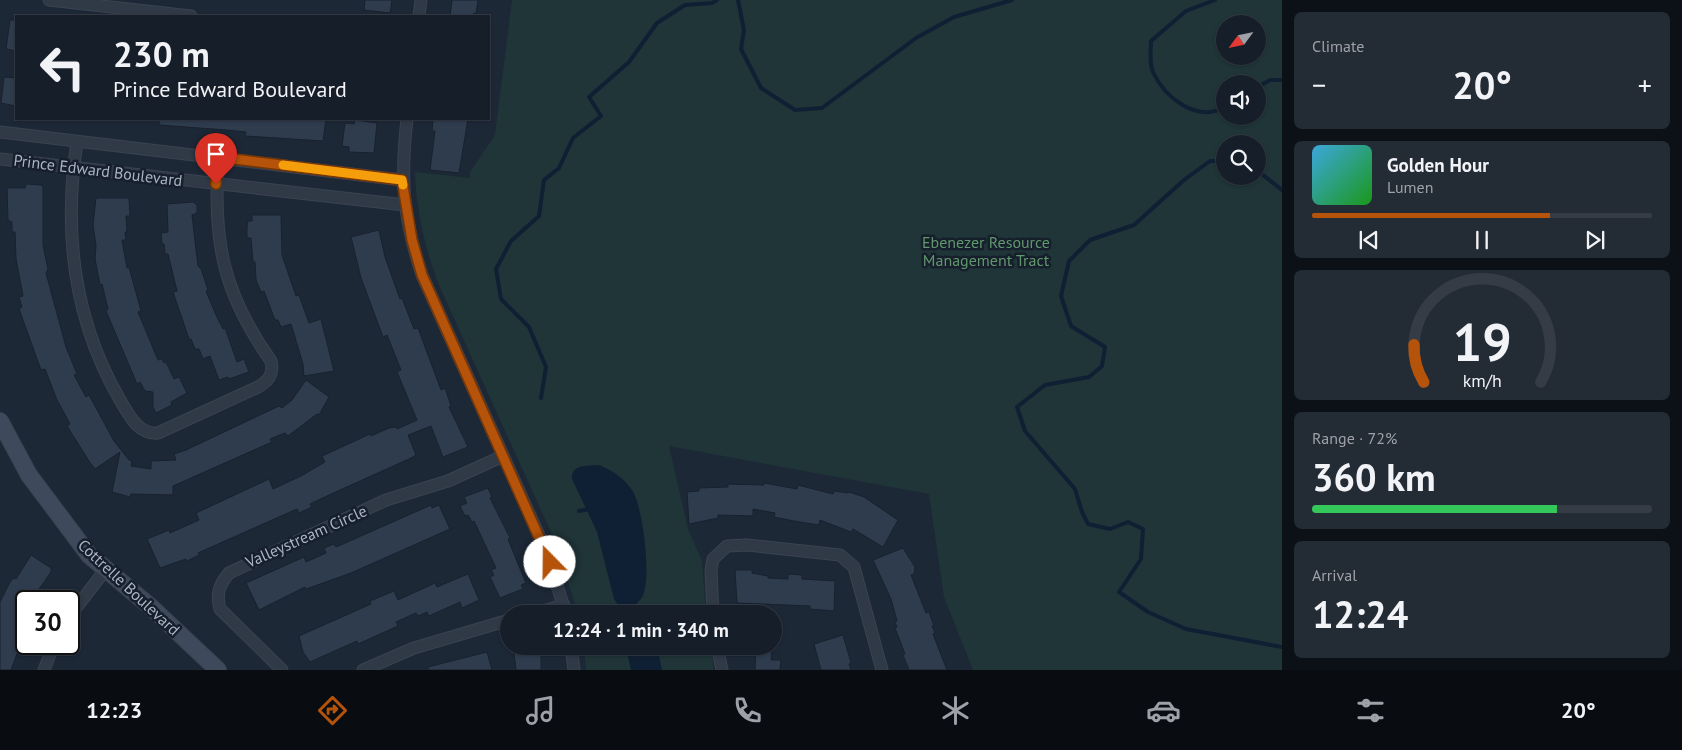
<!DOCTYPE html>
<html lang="en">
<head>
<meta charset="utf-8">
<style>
  :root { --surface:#161e29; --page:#232b35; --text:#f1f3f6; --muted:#9ea2a8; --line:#353c46; --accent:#b45309 }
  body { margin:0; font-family:"PT Sans",sans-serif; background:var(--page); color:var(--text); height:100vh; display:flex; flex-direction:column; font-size:19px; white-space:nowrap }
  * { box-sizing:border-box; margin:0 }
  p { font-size:16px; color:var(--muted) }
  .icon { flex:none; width:28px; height:28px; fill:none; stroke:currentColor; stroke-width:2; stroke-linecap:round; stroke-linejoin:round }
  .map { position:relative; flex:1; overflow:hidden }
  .drawer { display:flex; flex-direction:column; gap:12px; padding:12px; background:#0c1017; width:400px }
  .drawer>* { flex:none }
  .banner { position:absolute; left:15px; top:15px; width:475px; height:105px; border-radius:0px; box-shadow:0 1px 4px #0004,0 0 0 1px var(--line); background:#161e29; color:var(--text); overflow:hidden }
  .needle { width:32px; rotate:237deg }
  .fabs { position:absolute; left:1216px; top:15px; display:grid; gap:10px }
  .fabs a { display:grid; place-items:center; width:50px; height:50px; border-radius:50%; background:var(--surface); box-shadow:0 1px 4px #0004,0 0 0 1px var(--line); font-size:25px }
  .speed { position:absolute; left:15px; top:590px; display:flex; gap:10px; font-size:25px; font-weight:700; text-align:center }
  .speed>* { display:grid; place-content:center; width:65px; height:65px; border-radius:50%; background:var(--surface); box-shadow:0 1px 4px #0004,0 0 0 1px var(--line); line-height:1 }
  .speed .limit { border:2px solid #111; border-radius:8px; background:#fff; color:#111 }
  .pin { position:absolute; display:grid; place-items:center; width:42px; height:42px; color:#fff; margin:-51px -21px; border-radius:50% 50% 50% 0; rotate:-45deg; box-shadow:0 0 5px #0007 }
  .pin .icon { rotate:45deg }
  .me { position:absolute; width:55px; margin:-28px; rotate:338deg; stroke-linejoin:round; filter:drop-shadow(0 0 4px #0008) }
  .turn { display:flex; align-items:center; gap:18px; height:105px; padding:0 15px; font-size:22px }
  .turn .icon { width:65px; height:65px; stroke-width:2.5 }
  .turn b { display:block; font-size:35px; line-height:42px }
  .big { font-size:38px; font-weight:800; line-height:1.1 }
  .drawer .tile { flex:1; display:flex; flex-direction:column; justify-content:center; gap:8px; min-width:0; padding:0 18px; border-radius:8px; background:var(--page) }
  .drawer .dial { align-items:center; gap:0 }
  .dial svg { height:130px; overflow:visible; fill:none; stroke:var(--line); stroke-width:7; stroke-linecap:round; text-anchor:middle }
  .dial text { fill:var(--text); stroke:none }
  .song { display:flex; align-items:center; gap:15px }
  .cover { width:60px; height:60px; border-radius:8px; background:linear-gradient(135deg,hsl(200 70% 55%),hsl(120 70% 35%)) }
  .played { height:5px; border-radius:2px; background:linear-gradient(90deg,var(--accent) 70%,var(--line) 70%) }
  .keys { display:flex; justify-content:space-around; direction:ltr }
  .heat { display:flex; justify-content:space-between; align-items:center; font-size:28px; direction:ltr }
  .charge { height:8px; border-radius:4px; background:linear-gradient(90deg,#34c759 72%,var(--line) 0) }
  .trip { position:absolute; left:500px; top:605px; width:282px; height:50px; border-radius:25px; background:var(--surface); box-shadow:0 1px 4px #0004,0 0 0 1px var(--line); font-weight:800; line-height:50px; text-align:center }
  .tab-bar { display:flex; height:80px; justify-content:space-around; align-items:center; background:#090c10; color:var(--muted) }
  .tab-bar .icon { width:35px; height:35px }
  .tab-bar .current { color:var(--accent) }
  .tab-bar b { font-size:22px; color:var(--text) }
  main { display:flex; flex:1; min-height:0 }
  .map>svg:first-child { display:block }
  .green { fill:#1f3538; fill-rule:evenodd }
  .water { fill:#102034 }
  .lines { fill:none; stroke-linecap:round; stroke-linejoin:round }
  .stream { stroke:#102034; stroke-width:4 }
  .building { fill:#2e3c4e; stroke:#18212e }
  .minor-casing { stroke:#3a4351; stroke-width:13 }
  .secondary-casing { stroke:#3a4351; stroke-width:18 }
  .minor { stroke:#303a47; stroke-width:11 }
  .secondary { stroke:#3e495b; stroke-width:16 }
  .route-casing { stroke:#753606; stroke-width:12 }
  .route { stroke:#b45309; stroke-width:9 }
  .slow { stroke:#f59e0b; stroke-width:9 }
  .labels { text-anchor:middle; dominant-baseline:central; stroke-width:5; stroke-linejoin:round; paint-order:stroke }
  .street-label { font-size:16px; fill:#aab5c5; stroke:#161f2b }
  .park-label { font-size:16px; fill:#60976c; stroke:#161f2b }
</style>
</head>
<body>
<main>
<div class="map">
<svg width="1282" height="670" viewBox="0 0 1282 670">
  <rect width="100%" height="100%" fill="#1d2837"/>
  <g class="green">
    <path d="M512,0h770v670h-309l-29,-73 -15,-103 -260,-48 19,83 14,32 4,53h-128l-22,-71 -118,-260c-13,-36 -22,-73 -23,-111l55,6v-6l25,-37zM1225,24h33v32h-33zM1225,84h33v32h-33zM1225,144h33v32h-33z"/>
    <polygon points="584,646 710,646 714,670 586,670"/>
  </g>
  <g class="water">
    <path d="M599,465c14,6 24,12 33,25 11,15 21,95 9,109 -5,6 -12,8 -20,10l-7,-10 -17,-67 -25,-53c-1,-15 15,-13 27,-14z"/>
    <polygon points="629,646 657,646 662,670 631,670 628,657"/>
  </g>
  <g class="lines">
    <g class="stream">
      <polyline points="738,0 744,30 741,49 761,88 795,110 822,108 916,38 954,17 1012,0"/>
      <path d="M1215,0l-29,11 -35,30c0,9 -2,23 2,31 12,26 44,51 72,35"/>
      <polyline points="1258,87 1270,80 1282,80"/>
      <polyline points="1225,161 1210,161 1184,180 1134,225 1090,240 1069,261 1061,296 1071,326 1105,347 1102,366 1089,377 1045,385 1017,407 1025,431 1075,489 1082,512 1088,524 1110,529 1128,522 1143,529 1141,559 1119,592 1148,612 1186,629 1282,647"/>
      <polyline points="1258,171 1282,190"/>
      <polyline points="541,398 546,367 529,327 501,299 496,269 511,241 539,216 544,180 559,168 573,138 601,116 589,97 629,62 657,23 685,5 712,3 717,0"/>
      <polyline points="579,511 590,509"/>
      <polyline points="634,599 637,614"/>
    </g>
  </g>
  <g class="building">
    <polygon points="365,0 392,0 390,13 364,10"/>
    <polygon points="452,0 478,0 476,14 474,13 473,16 450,16"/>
    <polygon points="10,20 16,20 16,51 6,49"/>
    <polygon points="4,77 16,78 16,106 1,103"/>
    <polygon points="159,119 326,119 323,141 245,136 246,132 226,130 159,125"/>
    <polygon points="433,119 468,119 459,173 430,170 435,131 432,131"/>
    <polygon points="355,120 377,123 374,153 349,152 349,147 342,146 345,123 354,124"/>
    <polygon points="26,184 41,185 43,187 43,245 48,269 46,273 66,347 77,374 74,375 86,397 89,395 114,441 129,460 132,461 131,466 151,469 151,461 176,460 174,454 186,450 279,406 282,408 292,400 306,380 329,397 319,415 317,414 288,436 285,433 270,439 272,442 173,486 173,495 131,494 130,497 112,492 120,452 95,469 89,461 67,426 70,424 57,400 45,369 41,370 19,309 22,307 19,297 23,296 16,259 15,232 12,232 12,222 8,220 7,188 25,188"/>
    <polygon points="96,198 129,198 130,216 126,216 127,232 125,232 126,240 122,240 127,268 129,267 141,311 138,312 158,360 162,359 164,363 166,362 174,379 179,377 187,393 171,402 172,405 156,413 153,407 153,392 145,391 140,382 137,384 106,311 108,309 102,284 100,285 95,259 96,245 93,225"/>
    <polygon points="193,202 197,205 197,213 192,215 198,266 201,269 208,290 206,291 216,315 223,329 225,328 237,362 244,359 249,372 229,379 228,377 219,380 210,356 203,359 199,349 195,349 191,339 189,339 173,292 177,291 168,254 165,254 164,244 162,244 161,233 168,232 167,204"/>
    <polygon points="252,215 281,215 282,255 296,296 299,295 309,323 321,319 334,371 304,376 303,364 291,324 281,327 278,320 275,320 264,291 261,292 256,280 255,262 253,262 251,238 247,238 247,226 248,221 252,221"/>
    <polygon points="379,230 385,257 400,299 402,298 414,329 418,328 441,390 445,388 451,406 449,407 468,447 443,457 431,426 408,435 416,455 411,458 329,495 310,504 312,507 299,513 297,509 198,553 199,555 187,561 186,559 160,568 147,539 169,530 170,533 199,520 196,513 269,479 273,489 301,476 325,462 322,456 370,434 371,436 389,428 396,427 397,429 417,420 397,372 401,370 387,335 383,337 361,278 351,237"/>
    <polygon points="764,483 797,489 798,485 833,494 834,491 848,493 849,492 864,497 898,520 883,547 853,529 851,532 820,520 819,525 794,521 774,517 775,513 753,509 753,516 718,515 718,518 689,524 687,492 699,491 699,488 728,487 728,484 764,485"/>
    <polygon points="488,488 492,497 490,498 510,538 508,539 526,583 521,585 523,589 500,598 490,577 494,575 491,570 496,568 474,521 472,522 468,515 465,516 460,506 467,503 464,497"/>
    <polygon points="431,505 432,508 439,505 450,529 351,573 306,589 305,587 259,610 246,583 304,557 306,562 326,553 324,548 334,544 336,547"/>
    <polygon points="903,548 915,567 914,574 911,575 926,613 929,612 934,626 932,626 935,633 933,634 947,670 909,670 903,655 905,654 895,628 897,627 895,622 897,621 891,599 873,560"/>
    <polygon points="31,555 51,568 51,572 37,592 43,595 39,601 26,601 26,630 11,670 0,670 0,602 10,582 14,578 16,579"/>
    <polygon points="735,570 752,570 752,573 768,576 768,578 788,579 788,574 802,575 802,579 835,581 834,611 810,609 810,606 737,603"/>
    <polygon points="468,574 479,600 462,608 460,602 429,616 427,612 418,616 416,613 396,622 398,626 358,644 357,641 310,662 303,652 299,636 371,604 370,601 394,591 398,600 435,583 437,587"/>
    <polygon points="843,635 851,663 849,664 851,670 821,670 814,644"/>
    <polygon points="517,646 541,646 541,670 516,670 514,653 518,651"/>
    <polygon points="756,646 772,646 771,660 781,660 780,670 755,670"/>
    <polygon points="487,652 492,670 428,670 428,667"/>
  </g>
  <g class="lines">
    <g class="minor-casing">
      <g id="minor">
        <polyline points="49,0 191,16"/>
        <polyline points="419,16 421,0"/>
        <path d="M407,119c-7,60 -4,99 15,156l124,276 20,63"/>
        <polyline points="0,132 402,180"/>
        <path d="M77,142c-14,91 -4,177 43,258 9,15 18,35 38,33l100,-46c11,-6 16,-14 13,-26 -50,-71 -57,-119 -53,-204"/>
        <polyline points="0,159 405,205"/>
        <polyline points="532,614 564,605"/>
        <polyline points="713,614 711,570 713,559 727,546 747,545 840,555 854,567 882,670"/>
        <polyline points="69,617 106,569"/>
        <polyline points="571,646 574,670"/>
        <polyline points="717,646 722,670"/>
        <polyline points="44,670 54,644"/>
        <path d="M282,670l-62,-61c-4,-15 -1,-24 9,-36l157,-73 62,-19 55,-25"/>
        <polyline points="363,670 414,648 509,620"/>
      </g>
    </g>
    <g class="secondary-casing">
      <polyline id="secondary" points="0,421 29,475 89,555 152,608 218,670"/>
    </g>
    <use href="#minor" class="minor"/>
    <use href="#secondary" class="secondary"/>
  </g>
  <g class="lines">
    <g class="route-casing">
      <polyline id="route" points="216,184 218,157 402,180 412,240 422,275 550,562"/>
    </g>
    <use href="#route" class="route"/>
    <polyline class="slow" points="283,165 402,180 403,185"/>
  </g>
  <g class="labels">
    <g class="street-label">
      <text transform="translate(98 170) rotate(7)">Prince Edward Boulevard</text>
      <text transform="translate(306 536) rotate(-24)">Valleystream Circle</text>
      <text transform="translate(129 587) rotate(43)">Cottrelle Boulevard</text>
    </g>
    <g class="park-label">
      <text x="986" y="242">Ebenezer Resource<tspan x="986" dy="18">Management Tract</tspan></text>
    </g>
  </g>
</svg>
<div class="fabs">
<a><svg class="needle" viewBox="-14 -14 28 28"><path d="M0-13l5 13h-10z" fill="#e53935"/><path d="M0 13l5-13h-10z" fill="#9ea2a8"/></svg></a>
<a><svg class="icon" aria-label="sound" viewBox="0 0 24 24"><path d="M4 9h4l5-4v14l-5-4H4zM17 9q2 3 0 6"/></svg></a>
<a><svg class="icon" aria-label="search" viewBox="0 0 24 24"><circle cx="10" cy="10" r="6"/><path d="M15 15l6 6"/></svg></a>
</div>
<div class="speed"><div class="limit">30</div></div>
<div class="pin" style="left:216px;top:184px;background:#d93025"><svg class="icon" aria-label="arrive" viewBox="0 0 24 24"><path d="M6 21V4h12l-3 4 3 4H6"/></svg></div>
<svg class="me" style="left:550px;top:562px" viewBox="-20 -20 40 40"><circle r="19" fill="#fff"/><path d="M0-13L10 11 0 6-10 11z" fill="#b45309"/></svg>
<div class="trip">12:24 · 1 min · 340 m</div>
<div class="banner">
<div class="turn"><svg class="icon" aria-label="left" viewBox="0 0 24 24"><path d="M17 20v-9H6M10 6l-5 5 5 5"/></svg><div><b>230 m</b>Prince Edward Boulevard</div></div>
</div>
</div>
<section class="drawer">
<div class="tile"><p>Climate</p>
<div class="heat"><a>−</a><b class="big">20°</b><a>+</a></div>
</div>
<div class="tile">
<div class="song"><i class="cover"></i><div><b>Golden Hour</b><p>Lumen</p></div></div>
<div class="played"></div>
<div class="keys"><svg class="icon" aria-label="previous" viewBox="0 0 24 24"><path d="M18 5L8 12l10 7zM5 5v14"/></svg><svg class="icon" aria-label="pause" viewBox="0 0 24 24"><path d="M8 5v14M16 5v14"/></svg><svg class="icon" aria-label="next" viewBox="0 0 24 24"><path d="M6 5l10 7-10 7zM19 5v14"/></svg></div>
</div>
<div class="tile dial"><svg viewBox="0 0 100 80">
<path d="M14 69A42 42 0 1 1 86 69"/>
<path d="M14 69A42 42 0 0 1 8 46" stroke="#b45309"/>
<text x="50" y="56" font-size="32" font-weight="700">19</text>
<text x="50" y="72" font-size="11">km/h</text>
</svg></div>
<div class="tile"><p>Range · 72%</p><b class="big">360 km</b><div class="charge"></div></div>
<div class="tile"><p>Arrival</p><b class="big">12:24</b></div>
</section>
</main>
<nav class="tab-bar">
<b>12:23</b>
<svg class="icon current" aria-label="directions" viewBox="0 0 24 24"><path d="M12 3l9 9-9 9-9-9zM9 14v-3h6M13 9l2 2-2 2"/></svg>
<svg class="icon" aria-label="music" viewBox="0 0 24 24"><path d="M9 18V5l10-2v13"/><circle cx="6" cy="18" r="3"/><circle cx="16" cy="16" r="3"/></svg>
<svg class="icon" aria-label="phone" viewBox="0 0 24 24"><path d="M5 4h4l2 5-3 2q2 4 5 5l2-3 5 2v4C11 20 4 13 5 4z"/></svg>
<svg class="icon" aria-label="climate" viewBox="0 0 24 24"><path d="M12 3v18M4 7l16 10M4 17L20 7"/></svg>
<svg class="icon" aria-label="car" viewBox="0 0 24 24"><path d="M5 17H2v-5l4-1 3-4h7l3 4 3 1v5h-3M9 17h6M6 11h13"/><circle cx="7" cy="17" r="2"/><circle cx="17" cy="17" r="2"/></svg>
<svg class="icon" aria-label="filters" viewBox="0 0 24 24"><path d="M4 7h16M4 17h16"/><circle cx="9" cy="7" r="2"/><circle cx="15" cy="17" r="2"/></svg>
<b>20°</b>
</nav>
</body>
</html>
